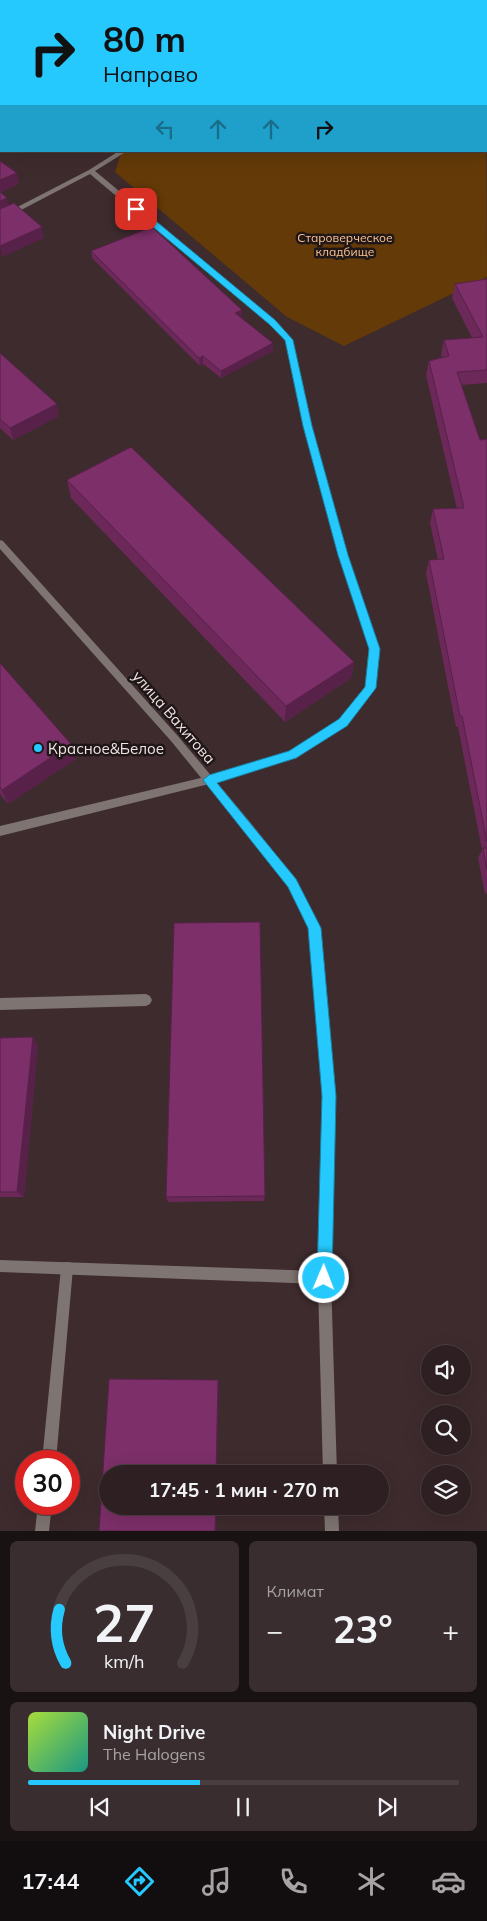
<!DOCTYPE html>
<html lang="ru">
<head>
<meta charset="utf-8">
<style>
  :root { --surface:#2e2022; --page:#3a2d2f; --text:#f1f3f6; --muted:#a7a3a5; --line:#493e40; --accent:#26c9fe }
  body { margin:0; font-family:Mulish,sans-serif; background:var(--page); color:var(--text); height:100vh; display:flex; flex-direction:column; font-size:19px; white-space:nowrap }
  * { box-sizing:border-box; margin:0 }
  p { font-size:16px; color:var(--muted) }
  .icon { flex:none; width:28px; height:28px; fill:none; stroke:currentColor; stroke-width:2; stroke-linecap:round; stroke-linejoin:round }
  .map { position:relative; height:1531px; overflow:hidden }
  .side { display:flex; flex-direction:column; gap:10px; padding:10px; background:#191213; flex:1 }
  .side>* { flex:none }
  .hud { position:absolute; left:0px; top:0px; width:488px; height:152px; box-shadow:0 5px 20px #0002,0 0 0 1px var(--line); background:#26c9fe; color:#111; overflow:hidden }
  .controls { position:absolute; left:421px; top:1345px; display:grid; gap:10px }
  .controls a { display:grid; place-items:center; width:50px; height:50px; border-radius:50%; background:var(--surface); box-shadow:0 5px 20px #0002,0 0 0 1px var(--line); font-size:25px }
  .speed { position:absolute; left:15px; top:1450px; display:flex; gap:10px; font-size:25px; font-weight:700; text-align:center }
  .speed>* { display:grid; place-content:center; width:65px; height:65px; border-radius:50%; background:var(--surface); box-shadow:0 5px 20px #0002,0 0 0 1px var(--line); line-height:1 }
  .speed .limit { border:8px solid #d22; background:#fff; color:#111 }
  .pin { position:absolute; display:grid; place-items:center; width:42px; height:42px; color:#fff; margin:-21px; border-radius:10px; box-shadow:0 2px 8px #0006 }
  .me { position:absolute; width:55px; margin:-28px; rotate:1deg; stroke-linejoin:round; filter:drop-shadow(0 0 4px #0008) }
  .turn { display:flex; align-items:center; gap:18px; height:105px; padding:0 20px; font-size:22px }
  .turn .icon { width:65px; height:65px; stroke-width:2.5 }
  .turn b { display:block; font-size:35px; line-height:42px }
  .lanes { display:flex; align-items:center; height:48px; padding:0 20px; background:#0003; justify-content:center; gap:25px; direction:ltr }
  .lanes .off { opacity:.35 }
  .big { font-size:38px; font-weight:700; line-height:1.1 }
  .side .widget { flex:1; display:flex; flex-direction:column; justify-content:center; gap:8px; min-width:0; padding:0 18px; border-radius:8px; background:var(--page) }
  .side .dial { align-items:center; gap:0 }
  .dial svg { height:130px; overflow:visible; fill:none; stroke:var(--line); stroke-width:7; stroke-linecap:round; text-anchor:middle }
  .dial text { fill:var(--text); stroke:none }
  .song { display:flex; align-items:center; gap:15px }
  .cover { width:60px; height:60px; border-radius:8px; background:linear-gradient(135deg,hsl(80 70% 55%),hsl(170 70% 35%)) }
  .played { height:5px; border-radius:2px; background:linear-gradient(90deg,var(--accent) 40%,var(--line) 40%) }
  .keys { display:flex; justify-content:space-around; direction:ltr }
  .heat { display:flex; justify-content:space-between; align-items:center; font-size:28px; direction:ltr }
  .side .tiles { flex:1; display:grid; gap:10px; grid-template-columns:1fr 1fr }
  .widget:last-child { grid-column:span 2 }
  .trip { position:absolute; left:99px; top:1465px; width:290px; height:50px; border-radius:25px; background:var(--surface); box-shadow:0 5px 20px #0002,0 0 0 1px var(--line); font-weight:700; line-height:50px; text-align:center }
  .tab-bar { display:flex; height:80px; justify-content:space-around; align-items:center; background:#120d0e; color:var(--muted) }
  .tab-bar .icon { width:35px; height:35px }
  .tab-bar .selected { color:var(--accent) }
  .tab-bar b { font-size:22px; color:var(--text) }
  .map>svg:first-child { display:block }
  .green { fill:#643a08 }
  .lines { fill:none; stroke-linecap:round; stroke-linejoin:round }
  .service { fill:#7e7471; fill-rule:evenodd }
  .minor { fill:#7e7471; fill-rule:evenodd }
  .wall { fill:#6b2859 }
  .shaded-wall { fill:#572149 }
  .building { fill:#7c2f68; stroke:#572149 }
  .route { fill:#26c9fe; stroke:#1983a5 }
  .poi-dot { fill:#26c9fe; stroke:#1f1618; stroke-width:2 }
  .labels { text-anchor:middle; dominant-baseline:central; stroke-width:5; stroke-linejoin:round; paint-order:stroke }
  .far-park-label { font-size:12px; fill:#fec490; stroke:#1f1618 }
  .street-label { font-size:15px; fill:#f0e3e4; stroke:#1f1618 }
  .poi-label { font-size:15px; fill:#f0e3e4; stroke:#1f1618; text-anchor:start }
</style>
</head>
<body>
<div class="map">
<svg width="487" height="1531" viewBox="0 0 487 1531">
  <rect width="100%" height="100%" fill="#3e2b2e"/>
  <polygon class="green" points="486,49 487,277 344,346 287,317 115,172 122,151 486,151"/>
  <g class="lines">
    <g class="service">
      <polygon points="119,151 127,151 95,171 275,320 293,340 312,426 347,555 379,649 373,691 346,725 297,758 209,784 0,836 0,826 209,776 290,752 340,719 365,687 369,649 339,555 304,426 285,341 269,324 90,174 0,221 0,216 89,170"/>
      <polygon points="146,994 150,996 152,1000 150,1004 146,1006 0,1010 0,998"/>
      <polygon points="67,1262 72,1263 73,1268 56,1461 42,1461 61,1268 62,1263"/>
      <polygon points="38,1504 52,1504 49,1531 35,1531"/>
    </g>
    <g class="minor">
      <polygon points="173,0 180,0 181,1 174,1"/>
      <polygon points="438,0 445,0 446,1 439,1"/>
      <polygon points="486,26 487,27 487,31 486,31"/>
      <polygon points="0,540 3,541 177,735 250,822 296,880 320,928 335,1096 331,1278 337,1474 323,1474 318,1284 0,1272 0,1260 318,1271 323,1096 310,929 288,886 242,828 171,741 0,549"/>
      <polygon points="324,1506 338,1506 339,1531 325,1531"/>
    </g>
  </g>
  <g class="wall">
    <polygon points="62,0 146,0 147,1 63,1"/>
    <polygon points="463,0 487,0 487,17 486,17 486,1 464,1"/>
    <polygon points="91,251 242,318 273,351 221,378 203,364 200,366 92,258"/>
    <polygon points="487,279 487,383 461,385 480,440 487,439 487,893 485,894 478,858 482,850 458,727 456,727 426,573 429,560 438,560 430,523 433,509 457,509 426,375 429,361 442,357 441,354 444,340 472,338 452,298 455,284"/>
    <polygon points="0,353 59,416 13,440 0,428"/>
    <polygon points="67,480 354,662 351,678 285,722 71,498"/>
    <polygon points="0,663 76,759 8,804 0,794"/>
    <polygon points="33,1037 38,1046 24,1197 0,1197 0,1038"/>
    <polygon points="265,1196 264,1201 168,1202 166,1197"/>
  </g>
  <g class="shaded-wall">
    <polygon points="1,125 1,139 0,139 0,126"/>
    <polygon points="17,173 19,184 0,193 0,180"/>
    <polygon points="7,198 9,209 0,214 0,201"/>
    <polygon points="42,227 44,238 2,257 0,246"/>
    <polygon points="242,310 242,318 235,313"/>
    <polygon points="273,343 273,351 221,378 221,371"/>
    <polygon points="203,356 203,364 200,366 199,358"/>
    <polygon points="57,404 59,416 13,440 10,428"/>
    <polygon points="354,662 351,678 285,722 286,706"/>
    <polygon points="71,744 76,759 8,804 2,790"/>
    <polygon points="33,1037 38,1046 24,1197 17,1192"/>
    <polygon points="218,1380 219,1380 217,1474 216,1474"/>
    <polygon points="216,1506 217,1506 216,1531 215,1531"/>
  </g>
  <g class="building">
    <polygon points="73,0 146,0 147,1 75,1"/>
    <polygon points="263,0 366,0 368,1 259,1"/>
    <polygon points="473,0 487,0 487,5 486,5 486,1 474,1"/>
    <polygon points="0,115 1,115 1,125 0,126"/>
    <polygon points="0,161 17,173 0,180"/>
    <polygon points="0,192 7,198 0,201"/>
    <polygon points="14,203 42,227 0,246 0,209"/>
    <polygon points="152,227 242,310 235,313 273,343 221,371 203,356 199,358 91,251"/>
    <polygon points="487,279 487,370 457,372 480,440 487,439 487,842 462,716 460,716 429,560 444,559 433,509 464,508 429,361 449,356 444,340 483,337 455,284"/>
    <polygon points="0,353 57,404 10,428 0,419"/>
    <polygon points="131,447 354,662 286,706 67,480"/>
    <polygon points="0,663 71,744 2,790 0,787"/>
    <polygon points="483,848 487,848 487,870"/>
    <polygon points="260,922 265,1196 166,1197 174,923"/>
    <polygon points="33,1037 17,1192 0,1192 0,1038"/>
    <polygon points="109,1379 218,1380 216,1474 108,1474 108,1506 216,1506 215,1531 99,1531"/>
  </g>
  <polygon class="route" points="134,207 139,207 275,320 293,340 312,426 348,555 380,649 376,688 347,726 296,758 217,783 296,879 321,928 336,1096 332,1278 329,1283 324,1286 319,1283 317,1278 322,1096 308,928 288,887 203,780 209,775 289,751 339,719 365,687 369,649 338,555 303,426 285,340 269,324 134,211"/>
  <circle class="poi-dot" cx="38" cy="748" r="5"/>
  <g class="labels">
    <g class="far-park-label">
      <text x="345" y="237">Староверческое<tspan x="345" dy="14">кладбище</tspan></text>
    </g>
    <g class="street-label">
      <text transform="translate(174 717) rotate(49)">улица Вахитова</text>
    </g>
    <g class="poi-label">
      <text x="48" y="748">Красное&amp;Белое</text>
    </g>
  </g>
</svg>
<div class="controls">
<a><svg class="icon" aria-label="sound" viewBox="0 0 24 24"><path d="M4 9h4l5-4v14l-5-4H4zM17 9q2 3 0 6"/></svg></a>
<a><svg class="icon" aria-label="search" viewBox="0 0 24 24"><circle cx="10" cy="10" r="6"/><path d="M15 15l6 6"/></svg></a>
<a><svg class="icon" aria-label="layers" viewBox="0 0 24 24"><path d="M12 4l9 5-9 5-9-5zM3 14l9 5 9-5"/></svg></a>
</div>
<div class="speed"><div class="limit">30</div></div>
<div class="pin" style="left:136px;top:209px;background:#d93025"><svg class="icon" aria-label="arrive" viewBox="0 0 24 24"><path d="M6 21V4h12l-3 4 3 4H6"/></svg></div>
<svg class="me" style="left:324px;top:1278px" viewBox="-20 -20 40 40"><circle r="17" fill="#26c9fe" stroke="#fff" stroke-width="3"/><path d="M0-11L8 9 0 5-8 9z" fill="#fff"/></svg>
<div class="trip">17:45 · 1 мин · 270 m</div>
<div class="hud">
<div class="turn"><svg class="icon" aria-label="right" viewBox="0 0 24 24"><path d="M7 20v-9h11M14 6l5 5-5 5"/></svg><div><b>80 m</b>Направо</div></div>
<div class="lanes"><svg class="icon off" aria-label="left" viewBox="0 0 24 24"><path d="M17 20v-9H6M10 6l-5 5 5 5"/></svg><svg class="icon off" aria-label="ahead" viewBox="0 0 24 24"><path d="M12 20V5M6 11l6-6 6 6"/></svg><svg class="icon off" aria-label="ahead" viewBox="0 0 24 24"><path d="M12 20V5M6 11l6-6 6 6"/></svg><svg class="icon" aria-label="right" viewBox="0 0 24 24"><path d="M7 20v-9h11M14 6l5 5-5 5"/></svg></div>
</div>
</div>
<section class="side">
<div class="tiles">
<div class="widget dial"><svg viewBox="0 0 100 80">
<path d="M14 69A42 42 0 1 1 86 69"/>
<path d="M14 69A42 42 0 0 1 10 36" stroke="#26c9fe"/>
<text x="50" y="56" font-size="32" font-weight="700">27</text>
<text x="50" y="72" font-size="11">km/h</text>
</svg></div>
<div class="widget"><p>Климат</p>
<div class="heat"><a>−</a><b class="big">23°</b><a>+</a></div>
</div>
<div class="widget">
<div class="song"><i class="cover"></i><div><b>Night Drive</b><p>The Halogens</p></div></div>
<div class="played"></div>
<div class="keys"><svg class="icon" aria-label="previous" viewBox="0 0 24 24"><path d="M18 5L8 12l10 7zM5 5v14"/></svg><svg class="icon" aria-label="pause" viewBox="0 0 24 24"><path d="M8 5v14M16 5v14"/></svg><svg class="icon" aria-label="next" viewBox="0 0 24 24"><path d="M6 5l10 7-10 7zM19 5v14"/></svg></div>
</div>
</div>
</section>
<nav class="tab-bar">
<b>17:44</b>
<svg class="icon selected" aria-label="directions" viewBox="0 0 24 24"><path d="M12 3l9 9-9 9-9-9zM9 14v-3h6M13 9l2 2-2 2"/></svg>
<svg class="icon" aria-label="music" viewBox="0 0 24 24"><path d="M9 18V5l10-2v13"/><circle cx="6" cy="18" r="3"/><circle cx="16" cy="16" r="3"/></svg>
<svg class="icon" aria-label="phone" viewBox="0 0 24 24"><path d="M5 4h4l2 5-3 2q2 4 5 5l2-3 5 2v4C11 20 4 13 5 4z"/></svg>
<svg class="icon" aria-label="climate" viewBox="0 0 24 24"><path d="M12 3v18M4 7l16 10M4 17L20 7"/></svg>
<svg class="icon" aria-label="car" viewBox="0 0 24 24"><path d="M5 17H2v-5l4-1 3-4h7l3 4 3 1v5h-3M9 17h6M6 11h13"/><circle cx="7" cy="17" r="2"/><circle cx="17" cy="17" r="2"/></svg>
</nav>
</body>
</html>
